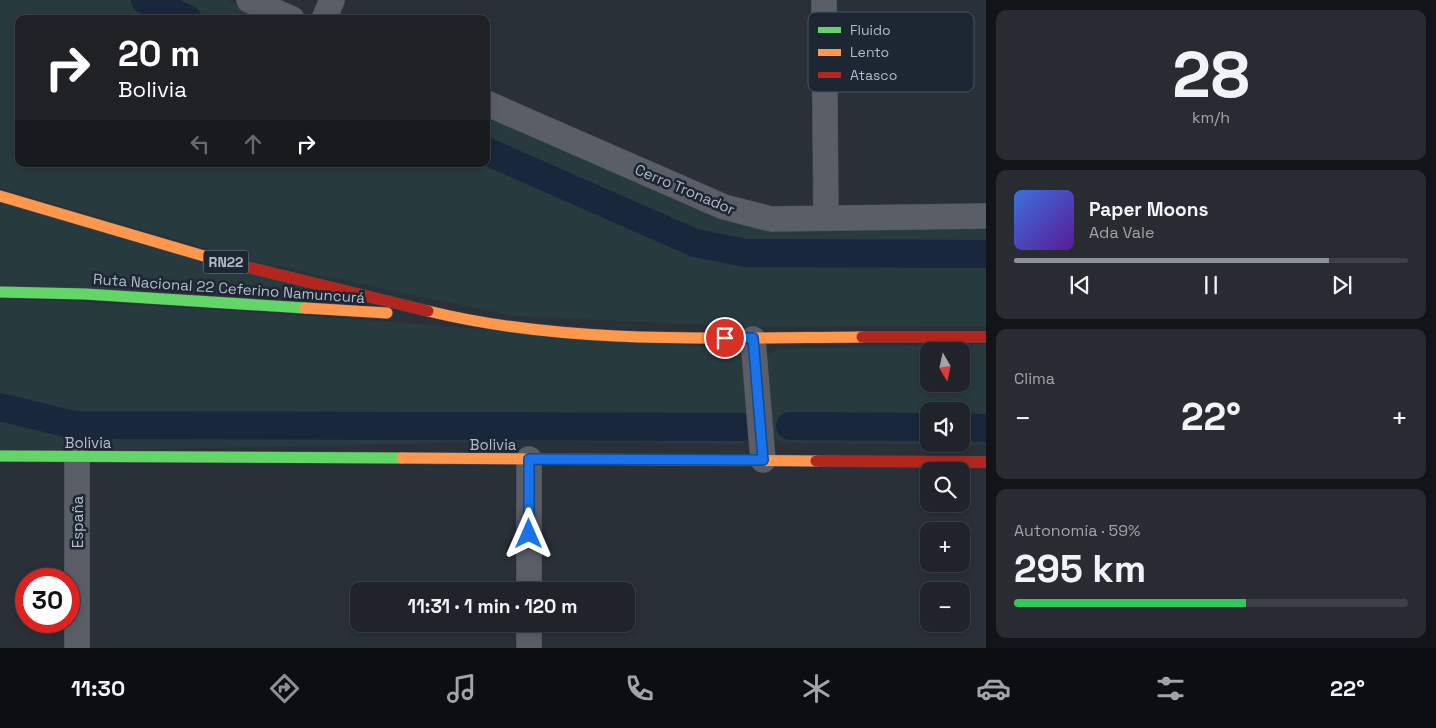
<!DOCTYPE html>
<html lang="es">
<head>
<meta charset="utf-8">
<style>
  :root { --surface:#20242a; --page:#282c32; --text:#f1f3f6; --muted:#a2a4a8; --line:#3d4147; --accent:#8c9099 }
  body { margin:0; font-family:"Space Grotesk",sans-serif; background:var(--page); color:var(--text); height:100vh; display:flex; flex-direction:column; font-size:19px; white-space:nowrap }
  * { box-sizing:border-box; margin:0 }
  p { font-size:16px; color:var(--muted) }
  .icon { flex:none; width:28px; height:28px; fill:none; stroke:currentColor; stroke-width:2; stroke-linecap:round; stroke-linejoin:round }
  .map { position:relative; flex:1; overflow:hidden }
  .sheet { display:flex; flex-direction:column; gap:10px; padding:10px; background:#121417; width:450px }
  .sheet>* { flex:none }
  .hud { position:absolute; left:15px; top:15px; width:475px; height:152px; border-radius:10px; box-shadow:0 2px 8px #0003,0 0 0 1px var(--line); background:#202124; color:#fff; overflow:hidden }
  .needle { width:32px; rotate:171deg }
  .fabs { position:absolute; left:920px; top:342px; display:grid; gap:10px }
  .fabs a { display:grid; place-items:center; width:50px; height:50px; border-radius:10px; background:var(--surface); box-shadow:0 2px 8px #0003,0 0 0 1px var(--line); font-size:25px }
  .speed { position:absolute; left:15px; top:568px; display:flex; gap:10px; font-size:25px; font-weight:700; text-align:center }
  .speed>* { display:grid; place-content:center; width:65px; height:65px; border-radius:50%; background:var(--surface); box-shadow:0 2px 8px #0003,0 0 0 1px var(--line); line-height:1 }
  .speed .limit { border:8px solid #d22; background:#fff; color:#111 }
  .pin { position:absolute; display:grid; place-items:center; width:42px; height:42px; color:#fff; margin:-21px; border:2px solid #fff; border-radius:50%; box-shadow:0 1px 5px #0007 }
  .me { position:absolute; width:55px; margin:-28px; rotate:0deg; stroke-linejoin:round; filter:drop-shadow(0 0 4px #0008) }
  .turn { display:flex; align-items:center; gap:18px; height:105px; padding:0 20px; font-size:22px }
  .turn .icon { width:65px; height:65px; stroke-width:2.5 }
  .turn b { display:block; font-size:35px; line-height:42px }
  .lanes { display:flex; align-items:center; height:48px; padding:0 20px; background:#0003; justify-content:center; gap:25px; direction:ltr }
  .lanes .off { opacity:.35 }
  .big { font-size:38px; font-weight:700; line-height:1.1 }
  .sheet .widget { flex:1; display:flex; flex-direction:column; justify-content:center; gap:8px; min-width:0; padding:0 18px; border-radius:10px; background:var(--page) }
  .sheet .dial { align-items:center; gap:0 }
  .dial b { font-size:65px; line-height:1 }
  .song { display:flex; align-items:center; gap:15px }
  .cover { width:60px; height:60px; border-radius:8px; background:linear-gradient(135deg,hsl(220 70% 55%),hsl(270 70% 35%)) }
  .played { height:5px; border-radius:2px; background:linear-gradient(90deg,var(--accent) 80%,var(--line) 80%) }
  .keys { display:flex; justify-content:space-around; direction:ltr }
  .heat { display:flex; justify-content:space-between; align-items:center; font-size:28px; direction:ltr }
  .charge { height:8px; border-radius:4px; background:linear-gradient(90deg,#34c759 59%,var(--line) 0) }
  .trip { position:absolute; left:350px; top:582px; width:285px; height:50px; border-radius:10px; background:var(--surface); box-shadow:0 2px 8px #0003,0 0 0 1px var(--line); font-weight:700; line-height:50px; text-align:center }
  .tab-bar { display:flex; height:80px; justify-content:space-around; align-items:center; background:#0d0e11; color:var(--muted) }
  .tab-bar .icon { width:35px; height:35px }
  .tab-bar .on { color:var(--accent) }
  .tab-bar b { font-size:22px; color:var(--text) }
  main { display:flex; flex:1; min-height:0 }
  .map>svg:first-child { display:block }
  .green { fill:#273a3e; fill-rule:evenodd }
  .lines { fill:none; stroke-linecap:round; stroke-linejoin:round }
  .canal { stroke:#19273c; stroke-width:28 }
  .street-casing { stroke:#484c55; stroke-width:26 }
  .fast-casing { stroke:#484c55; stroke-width:12 }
  .slow-casing { stroke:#484c55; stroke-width:12 }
  .jam-casing { stroke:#484c55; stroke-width:12 }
  .street { stroke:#5a5e66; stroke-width:25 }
  .fast { stroke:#63d668; stroke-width:11 }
  .slow { stroke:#ff974d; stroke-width:11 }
  .jam { stroke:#b3261e; stroke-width:11 }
  .route-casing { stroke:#114b97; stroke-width:12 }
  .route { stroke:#1a73e8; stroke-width:9 }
  .labels { text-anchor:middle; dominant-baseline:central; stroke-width:5; stroke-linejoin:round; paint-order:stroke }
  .shield { fill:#1d2633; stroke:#878f9c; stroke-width:1 }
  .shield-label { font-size:14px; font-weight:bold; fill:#b4bcc9 }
  .street-label { font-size:15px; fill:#b4bcc9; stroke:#1d2633 }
  .key { fill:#1d2633; stroke:#4a5360; stroke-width:1 }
  .key-label { font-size:14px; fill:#b4bcc9 }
</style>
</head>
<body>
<main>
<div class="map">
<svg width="986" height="648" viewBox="0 0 986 648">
  <rect width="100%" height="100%" fill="#2a3038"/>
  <g class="green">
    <polygon points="0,0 228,0 271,19 19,19 19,164 486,164 486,113 734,220 986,224 986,326 751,327 512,316 231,256 0,188"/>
    <polygon points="0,198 340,297 0,287"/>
    <path d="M0,298c246,11 492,31 738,52l6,5 8,80 -6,7 -6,2 -211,-3 -452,10 -77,-1z"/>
    <path d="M986,344v101l-199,-2 -15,-5 -9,-78 5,-6 10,-5zM929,351h32v33h-32zM929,411h32v33h-32z"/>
  </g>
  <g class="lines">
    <g class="canal">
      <polyline points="145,0 188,19"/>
      <polyline points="486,151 695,243 746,253 986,254"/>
      <polyline points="0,407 74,425 743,427"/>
      <polyline points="790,426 929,427"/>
      <polyline points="961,427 986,428"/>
    </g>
    <g class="street-casing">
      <g id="street">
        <polyline points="249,0 292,19"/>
        <polyline points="824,0 826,218"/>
        <polyline points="324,19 332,0"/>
        <polyline points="486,103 724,207 771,219 986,216"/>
        <polyline points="753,339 763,460"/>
        <polyline points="77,457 77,648"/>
        <polyline points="529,591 529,459"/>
        <polyline points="529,648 529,624"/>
      </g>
    </g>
    <g class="fast-casing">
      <g id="fast">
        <polyline points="0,292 85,294 305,308"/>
        <polyline points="0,456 402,458"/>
      </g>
    </g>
    <g class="slow-casing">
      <g id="slow">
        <polyline points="0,196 214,259"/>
        <polyline points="305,308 387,313"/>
        <path d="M428,311c138,34 292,27 434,26"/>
        <polyline points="402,458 816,461"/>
      </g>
    </g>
    <g class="jam-casing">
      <g id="jam">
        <polyline points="214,259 428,311"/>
        <polyline points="862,337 986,337"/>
        <polyline points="816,461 986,462"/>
      </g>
    </g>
    <use href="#street" class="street"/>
    <use href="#fast" class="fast"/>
    <use href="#slow" class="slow"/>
    <use href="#jam" class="jam"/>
  </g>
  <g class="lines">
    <g class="route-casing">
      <polyline id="route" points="529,534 529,459 763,460 753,338 725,338"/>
    </g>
    <use href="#route" class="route"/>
  </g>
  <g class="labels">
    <rect class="shield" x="203.5" y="250.5" width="45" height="23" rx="4"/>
    <g class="shield-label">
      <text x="226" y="262">RN22</text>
    </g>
    <g class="street-label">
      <text transform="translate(685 189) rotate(23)">Cerro Tronador</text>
      <text transform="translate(229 288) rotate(4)">Ruta Nacional 22 Ceferino Namuncurá</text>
      <text x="88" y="442">Bolivia</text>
      <text x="493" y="444">Bolivia</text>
      <text transform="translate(77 522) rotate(-90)">España</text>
    </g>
  </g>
  <rect x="808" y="12" width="166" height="80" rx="8" class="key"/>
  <rect x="818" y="27" width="23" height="6" fill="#63d668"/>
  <rect x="818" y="49" width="23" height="7" fill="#ff974d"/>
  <rect x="818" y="72" width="23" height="6" fill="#b3261e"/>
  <g class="key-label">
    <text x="850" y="35">Fluido</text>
    <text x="850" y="57">Lento</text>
    <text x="850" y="80">Atasco</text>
  </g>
</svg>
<div class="fabs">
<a><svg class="needle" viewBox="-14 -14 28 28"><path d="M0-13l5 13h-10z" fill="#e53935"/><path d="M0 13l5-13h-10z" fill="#a2a4a8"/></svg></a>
<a><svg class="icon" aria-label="sound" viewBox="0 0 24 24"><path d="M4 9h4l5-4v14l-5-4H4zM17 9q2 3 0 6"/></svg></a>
<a><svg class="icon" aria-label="search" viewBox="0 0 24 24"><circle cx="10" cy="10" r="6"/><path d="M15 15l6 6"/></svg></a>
<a>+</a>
<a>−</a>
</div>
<div class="speed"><div class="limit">30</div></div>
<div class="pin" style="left:725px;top:338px;background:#d93025"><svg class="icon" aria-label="arrive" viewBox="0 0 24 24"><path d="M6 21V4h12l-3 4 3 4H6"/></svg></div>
<svg class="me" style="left:529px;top:534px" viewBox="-20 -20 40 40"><path d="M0-17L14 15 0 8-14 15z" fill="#1a73e8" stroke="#fff" stroke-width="4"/></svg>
<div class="trip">11:31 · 1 min · 120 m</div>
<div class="hud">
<div class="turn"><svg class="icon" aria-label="right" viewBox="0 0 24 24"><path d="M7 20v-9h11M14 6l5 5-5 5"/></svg><div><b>20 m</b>Bolivia</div></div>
<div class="lanes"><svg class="icon off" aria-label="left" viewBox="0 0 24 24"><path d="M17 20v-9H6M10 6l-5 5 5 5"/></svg><svg class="icon off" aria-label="ahead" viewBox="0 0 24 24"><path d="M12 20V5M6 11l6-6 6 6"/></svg><svg class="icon" aria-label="right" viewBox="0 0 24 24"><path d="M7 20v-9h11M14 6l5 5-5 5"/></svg></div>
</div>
</div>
<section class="sheet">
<div class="widget dial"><b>28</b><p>km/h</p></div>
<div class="widget">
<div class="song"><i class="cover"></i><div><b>Paper Moons</b><p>Ada Vale</p></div></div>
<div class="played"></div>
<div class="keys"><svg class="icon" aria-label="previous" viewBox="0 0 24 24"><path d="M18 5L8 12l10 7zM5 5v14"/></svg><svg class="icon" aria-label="pause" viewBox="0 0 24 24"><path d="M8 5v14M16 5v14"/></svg><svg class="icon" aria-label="next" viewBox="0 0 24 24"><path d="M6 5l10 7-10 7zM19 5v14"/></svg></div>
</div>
<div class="widget"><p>Clima</p>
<div class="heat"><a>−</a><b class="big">22°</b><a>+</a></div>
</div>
<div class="widget"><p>Autonomía · 59%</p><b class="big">295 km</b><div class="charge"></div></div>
</section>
</main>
<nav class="tab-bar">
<b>11:30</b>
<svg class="icon on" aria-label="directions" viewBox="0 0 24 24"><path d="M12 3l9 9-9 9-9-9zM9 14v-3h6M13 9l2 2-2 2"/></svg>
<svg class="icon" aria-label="music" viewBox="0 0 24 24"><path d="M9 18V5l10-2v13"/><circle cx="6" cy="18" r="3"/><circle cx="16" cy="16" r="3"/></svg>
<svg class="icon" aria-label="phone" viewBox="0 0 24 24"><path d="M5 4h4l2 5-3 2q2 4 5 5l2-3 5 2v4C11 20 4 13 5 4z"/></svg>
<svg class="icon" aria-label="climate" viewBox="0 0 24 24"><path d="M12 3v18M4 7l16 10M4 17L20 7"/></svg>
<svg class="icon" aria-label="car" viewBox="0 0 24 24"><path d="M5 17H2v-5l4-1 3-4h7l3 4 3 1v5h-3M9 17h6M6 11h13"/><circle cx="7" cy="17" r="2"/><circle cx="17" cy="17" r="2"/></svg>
<svg class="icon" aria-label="filters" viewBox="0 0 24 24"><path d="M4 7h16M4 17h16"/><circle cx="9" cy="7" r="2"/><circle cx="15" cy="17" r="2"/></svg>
<b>22°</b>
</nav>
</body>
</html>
